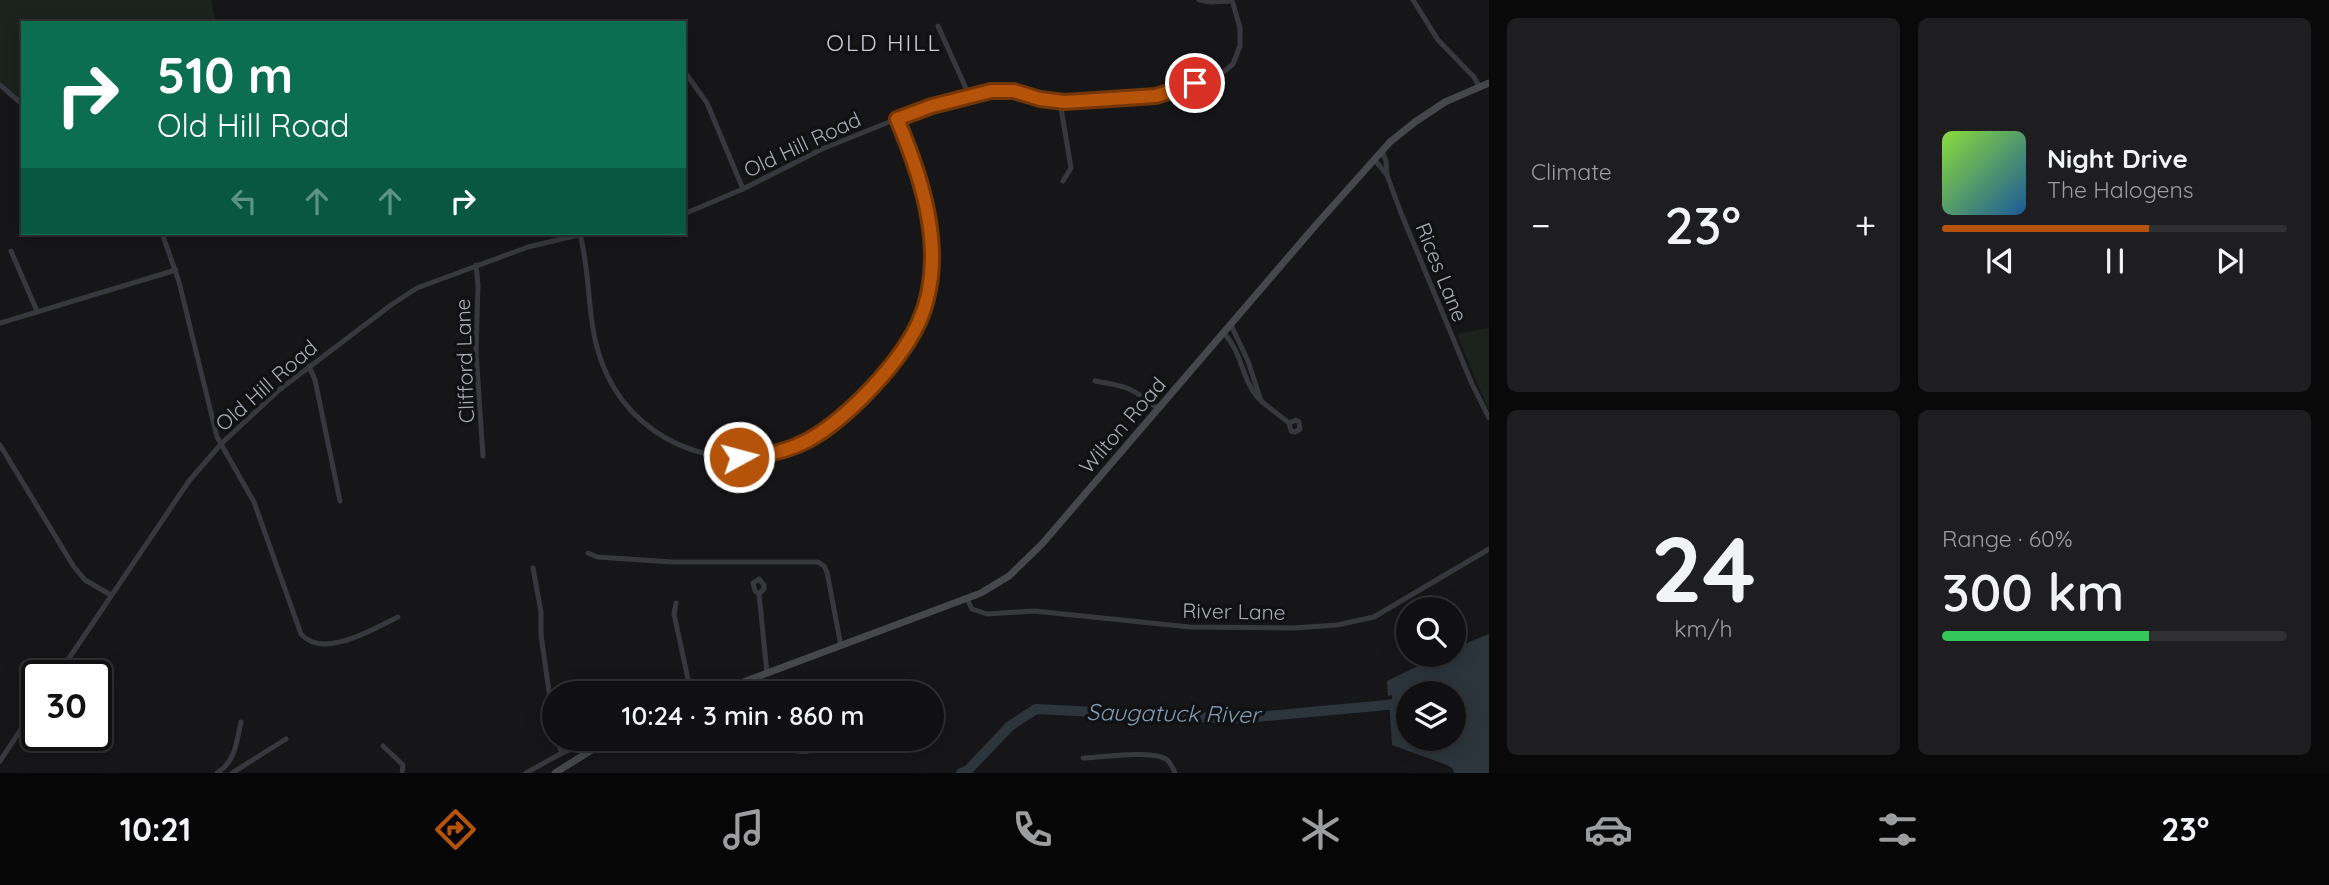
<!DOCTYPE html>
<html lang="en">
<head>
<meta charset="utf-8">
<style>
  :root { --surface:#101012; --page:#1e1e20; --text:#f1f3f6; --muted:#9c9d9f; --line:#303032; --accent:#b45309 }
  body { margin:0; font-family:Quicksand,sans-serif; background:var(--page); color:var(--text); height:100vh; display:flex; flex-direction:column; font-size:26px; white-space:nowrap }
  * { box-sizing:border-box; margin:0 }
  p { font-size:23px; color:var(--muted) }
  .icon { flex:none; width:38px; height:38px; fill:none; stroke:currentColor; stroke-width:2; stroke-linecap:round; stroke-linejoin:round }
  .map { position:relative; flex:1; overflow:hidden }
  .panel { display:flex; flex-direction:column; gap:18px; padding:18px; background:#09090a; width:840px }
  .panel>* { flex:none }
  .top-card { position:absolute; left:21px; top:21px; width:665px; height:214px; border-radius:0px; box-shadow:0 4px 18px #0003,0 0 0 2px var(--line); background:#0b6e4f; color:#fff; overflow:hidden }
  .buttons { position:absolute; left:1396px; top:597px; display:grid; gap:14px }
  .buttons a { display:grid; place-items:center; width:70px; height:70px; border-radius:50%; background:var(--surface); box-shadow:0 4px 18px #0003,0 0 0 2px var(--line); font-size:35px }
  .speed { position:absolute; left:21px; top:660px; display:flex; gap:14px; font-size:35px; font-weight:700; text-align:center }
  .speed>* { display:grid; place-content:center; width:91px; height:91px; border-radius:50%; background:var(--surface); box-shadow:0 4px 18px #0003,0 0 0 2px var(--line); line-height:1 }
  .speed .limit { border:4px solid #111; border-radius:10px; background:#fff; color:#111 }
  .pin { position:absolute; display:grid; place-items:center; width:60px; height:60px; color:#fff; margin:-30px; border:4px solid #fff; border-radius:50%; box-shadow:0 2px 7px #0007 }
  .me { position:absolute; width:77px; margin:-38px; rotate:83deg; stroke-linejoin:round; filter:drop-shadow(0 0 5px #0008) }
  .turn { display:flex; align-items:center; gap:24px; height:147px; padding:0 21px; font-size:32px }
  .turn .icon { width:91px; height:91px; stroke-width:2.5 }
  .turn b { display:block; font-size:49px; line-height:60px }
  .lanes { display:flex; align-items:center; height:66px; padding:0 21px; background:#0003; justify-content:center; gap:35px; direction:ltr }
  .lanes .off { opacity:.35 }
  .big { font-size:52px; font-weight:600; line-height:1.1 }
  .panel .tile { flex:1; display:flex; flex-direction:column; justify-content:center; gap:10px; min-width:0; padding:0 24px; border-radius:10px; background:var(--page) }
  .panel .dial { align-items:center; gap:0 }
  .dial b { font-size:91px; line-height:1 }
  .song { display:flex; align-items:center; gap:21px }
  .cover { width:84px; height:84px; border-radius:10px; background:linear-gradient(135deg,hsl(90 70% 55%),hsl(210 70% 35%)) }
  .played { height:7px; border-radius:4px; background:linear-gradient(90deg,var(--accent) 60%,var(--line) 60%) }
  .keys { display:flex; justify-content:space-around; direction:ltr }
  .heat { display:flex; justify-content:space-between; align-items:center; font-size:38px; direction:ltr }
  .charge { height:10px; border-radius:5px; background:linear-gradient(90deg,#34c759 60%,var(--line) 0) }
  .panel .tiles { flex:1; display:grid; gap:18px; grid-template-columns:repeat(2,1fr) }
  .trip { position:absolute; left:542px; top:681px; width:402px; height:70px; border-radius:35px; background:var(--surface); box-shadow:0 4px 18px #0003,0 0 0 2px var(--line); font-weight:600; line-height:70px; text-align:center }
  .tabs { display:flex; height:112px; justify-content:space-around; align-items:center; background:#060607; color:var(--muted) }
  .tabs .icon { width:49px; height:49px }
  .tabs .current { color:var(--accent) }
  .tabs b { font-size:32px; color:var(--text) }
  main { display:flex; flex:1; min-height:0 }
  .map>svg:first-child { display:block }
  .green { fill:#1c231d }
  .water { fill:#2c353c; fill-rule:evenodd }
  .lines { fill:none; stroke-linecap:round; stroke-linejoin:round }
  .river { stroke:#2c353c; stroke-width:10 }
  .street { stroke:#37383d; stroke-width:5 }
  .secondary { stroke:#45474d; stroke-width:7 }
  .route-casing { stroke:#753606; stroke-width:18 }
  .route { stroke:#b45309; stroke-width:12 }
  .labels { text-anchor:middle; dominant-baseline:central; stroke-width:7; stroke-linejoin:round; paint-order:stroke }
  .street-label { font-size:21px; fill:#a8adb8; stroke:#111113 }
  .neighbourhood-label { font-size:23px; letter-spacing:2px; fill:#c9ccd4; stroke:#111113 }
  .water-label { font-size:23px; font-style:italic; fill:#7f9bb3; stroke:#111113 }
</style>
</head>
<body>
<main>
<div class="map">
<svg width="1489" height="773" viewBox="0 0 1489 773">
  <rect width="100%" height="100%" fill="#161618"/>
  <g class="green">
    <polygon points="0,0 211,0 216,23 23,23 23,104 0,86"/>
    <polygon points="1489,328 1489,411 1457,334"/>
  </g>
  <path class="water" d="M1489,634v139h-35l-1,-4 -6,-4 -55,-20 -3,-45 3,-1v-4l-4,1 -1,-15 54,-26 13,-1v-6zM1409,693h45v45h-45z"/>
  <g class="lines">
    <polyline class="river" points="961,773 968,770 1010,726 1036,709 1234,719 1409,703"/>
    <g class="street">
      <polyline points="1199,0 1211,2 1231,1"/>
      <polyline points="1413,0 1438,40 1474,77 1479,86"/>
      <polyline points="938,26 969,95"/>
      <polyline points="684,71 707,103 743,189"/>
      <polyline points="0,85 23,105"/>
      <polyline points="1060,102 1071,168 1063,181"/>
      <polyline points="1382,151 1386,161 1387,175 1401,213 1472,384 1489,418"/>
      <polyline points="1374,159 1387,175"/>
      <polyline points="684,214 743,189 822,149 914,112 965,96 1002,90 1060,102 1148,97 1168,93 1221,74 1233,64 1240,46 1240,28 1232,0"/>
      <path d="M162,233l17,49 38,155 37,65 47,132c22,26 74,-6 97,-17"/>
      <path d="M580,234c14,54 3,102 34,154 42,69 136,91 205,47 26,-16 46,-40 65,-63 17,-20 33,-41 41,-67 17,-63 -3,-128 -28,-186"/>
      <polyline points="11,251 37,311"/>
      <polyline points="476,265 478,285 476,352 483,456"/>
      <polyline points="0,323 176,270"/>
      <polyline points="1231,325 1248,361 1261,401 1289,423 1291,431 1295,432 1300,429 1299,422 1296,420 1289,423"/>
      <path d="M1224,333c19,21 17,45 34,65"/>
      <polyline points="309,366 315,380 340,501"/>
      <path d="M1095,381c32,5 38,7 63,28"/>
      <polyline points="0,445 74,567 85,580 111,595"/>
      <polyline points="588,553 597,557 672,562 818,562 824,566 827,572 841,646"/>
      <polyline points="533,568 541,612 541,635 555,734"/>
      <polyline points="759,594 764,589 764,585 759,579 753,583 755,591 759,594 767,673"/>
      <polyline points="967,599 972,609 987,614 1034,611 1190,627 1294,628 1337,625 1374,617 1489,549"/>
      <polyline points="676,603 674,614 691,693"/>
      <polyline points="57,676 189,481 221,444 279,390 391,305 417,288 528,247 587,233"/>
      <polyline points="747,681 751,693"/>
      <polyline points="556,738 562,753 598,738"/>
      <path d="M771,738c25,24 49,11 76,0"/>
      <polyline points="383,746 403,765 402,773"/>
      <path d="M1083,758c18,-1 68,-8 83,1 5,4 7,9 9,14"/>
      <polyline points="0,761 37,705"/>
      <path d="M217,773c19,-12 19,-30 24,-51"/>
      <polyline points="232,773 286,739"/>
      <polyline points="526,773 562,753"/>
    </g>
    <g class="secondary">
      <polyline points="714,693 981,593 1009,576 1042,544 1315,226 1390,142 1415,122 1445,102 1489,83"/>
      <polyline points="555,773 611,738"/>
    </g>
  </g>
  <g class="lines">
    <g class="route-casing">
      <path id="route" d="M739,457c54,-1 85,-22 122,-58 22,-22 45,-49 58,-77 29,-65 4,-142 -22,-203l35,-13 59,-15h23l26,8 25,3 91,-6 39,-13"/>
    </g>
    <use href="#route" class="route"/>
  </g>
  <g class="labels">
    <g class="street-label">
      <text transform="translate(802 144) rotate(-25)">Old Hill Road</text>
      <text transform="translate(1442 272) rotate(68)">Rices Lane</text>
      <text transform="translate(464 361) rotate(-92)">Clifford Lane</text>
      <text transform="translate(266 385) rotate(-41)">Old Hill Road</text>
      <text transform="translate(1122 425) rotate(-49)">Wilton Road</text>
      <text transform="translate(1234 611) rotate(1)">River Lane</text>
    </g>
    <g class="neighbourhood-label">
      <text x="884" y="42">OLD HILL</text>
    </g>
    <g class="water-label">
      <text transform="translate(1173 713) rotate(1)">Saugatuck River</text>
    </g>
  </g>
</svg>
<div class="buttons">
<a><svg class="icon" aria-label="search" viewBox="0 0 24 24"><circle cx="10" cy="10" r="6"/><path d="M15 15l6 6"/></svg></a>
<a><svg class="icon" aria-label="layers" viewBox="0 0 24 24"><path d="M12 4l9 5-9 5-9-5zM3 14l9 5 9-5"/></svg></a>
</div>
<div class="speed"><div class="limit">30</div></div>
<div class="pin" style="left:1195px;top:83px;background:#d93025"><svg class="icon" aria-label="arrive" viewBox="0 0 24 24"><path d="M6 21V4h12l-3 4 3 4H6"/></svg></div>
<svg class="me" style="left:739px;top:457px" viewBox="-20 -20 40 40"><circle r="17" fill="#b45309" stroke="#fff" stroke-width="3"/><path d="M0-11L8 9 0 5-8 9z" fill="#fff"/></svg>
<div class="trip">10:24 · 3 min · 860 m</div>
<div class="top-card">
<div class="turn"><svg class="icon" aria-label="right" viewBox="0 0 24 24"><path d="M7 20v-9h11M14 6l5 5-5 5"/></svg><div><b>510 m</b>Old Hill Road</div></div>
<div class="lanes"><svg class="icon off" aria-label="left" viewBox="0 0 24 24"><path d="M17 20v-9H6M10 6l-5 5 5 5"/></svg><svg class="icon off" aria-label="ahead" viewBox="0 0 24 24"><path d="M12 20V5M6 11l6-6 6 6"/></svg><svg class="icon off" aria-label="ahead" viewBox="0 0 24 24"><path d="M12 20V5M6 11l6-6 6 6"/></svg><svg class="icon" aria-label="right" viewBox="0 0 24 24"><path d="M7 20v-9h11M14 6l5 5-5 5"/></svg></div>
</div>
</div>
<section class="panel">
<div class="tiles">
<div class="tile"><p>Climate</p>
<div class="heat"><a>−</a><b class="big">23°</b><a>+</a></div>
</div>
<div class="tile">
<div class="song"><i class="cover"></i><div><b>Night Drive</b><p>The Halogens</p></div></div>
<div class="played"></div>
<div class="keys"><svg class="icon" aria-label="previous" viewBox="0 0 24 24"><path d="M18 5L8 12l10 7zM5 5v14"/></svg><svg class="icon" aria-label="pause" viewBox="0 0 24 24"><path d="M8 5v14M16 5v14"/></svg><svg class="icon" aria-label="next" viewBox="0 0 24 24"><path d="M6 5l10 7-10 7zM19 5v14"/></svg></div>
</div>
<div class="tile dial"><b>24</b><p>km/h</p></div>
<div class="tile"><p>Range · 60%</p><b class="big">300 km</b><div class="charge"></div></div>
</div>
</section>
</main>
<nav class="tabs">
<b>10:21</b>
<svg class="icon current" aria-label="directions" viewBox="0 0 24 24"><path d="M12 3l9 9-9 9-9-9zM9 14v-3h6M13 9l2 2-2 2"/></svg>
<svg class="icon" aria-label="music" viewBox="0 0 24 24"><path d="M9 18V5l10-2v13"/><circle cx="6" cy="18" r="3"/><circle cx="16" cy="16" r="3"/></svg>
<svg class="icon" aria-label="phone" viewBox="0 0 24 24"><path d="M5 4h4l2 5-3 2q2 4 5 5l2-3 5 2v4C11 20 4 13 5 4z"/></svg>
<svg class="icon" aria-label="climate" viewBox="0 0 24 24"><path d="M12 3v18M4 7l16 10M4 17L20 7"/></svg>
<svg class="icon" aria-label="car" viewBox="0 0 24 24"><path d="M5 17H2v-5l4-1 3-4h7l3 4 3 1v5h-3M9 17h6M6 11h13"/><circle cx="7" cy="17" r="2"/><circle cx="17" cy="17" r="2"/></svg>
<svg class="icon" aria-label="filters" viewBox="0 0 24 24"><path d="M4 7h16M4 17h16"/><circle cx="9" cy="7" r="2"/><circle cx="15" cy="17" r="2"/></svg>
<b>23°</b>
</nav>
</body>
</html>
